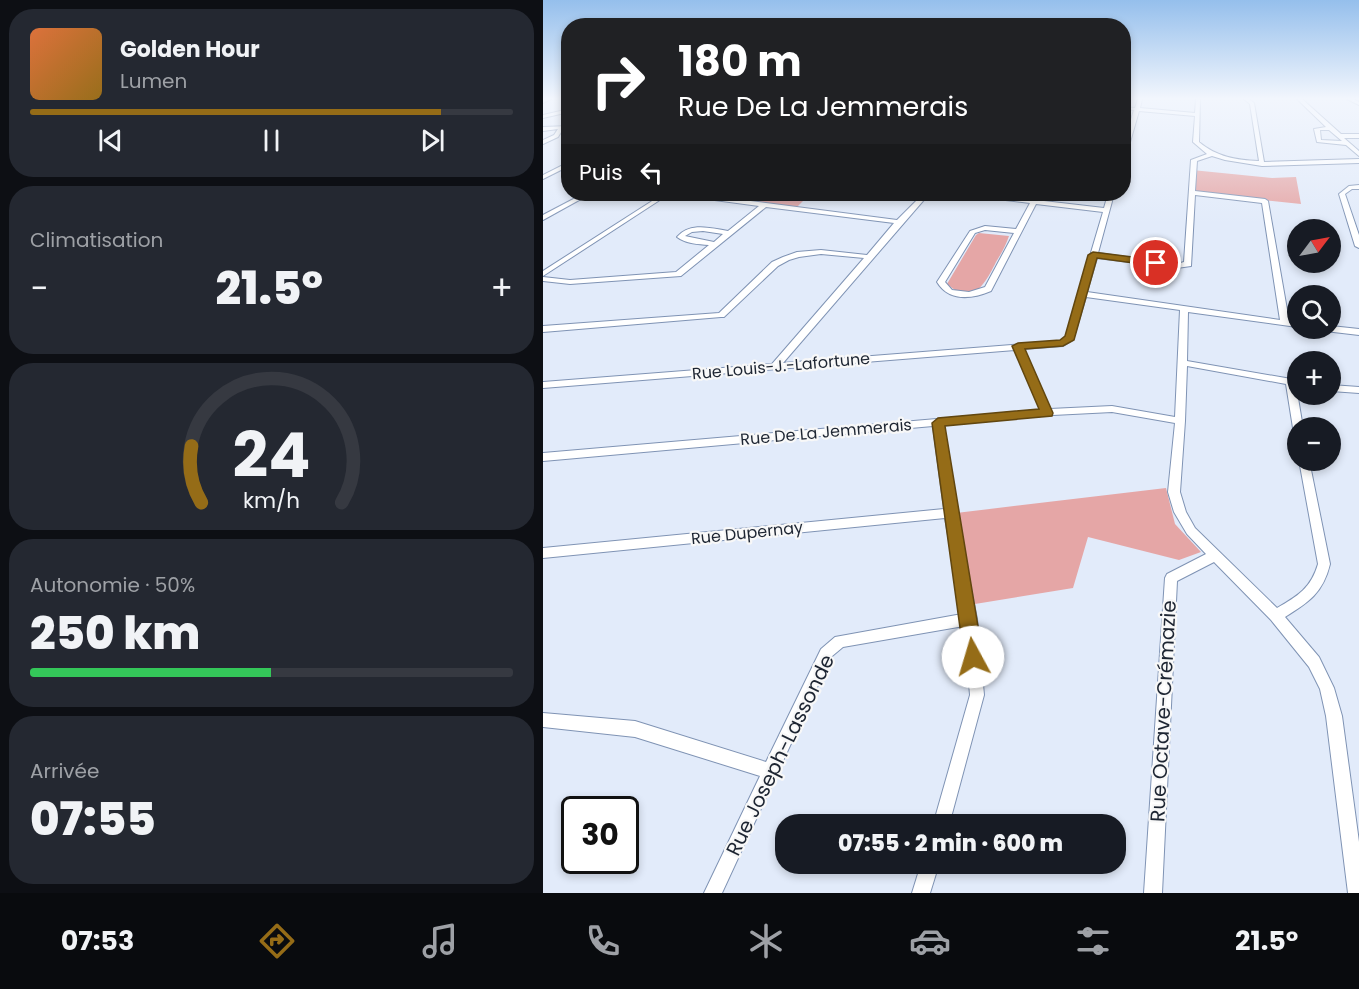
<!DOCTYPE html>
<html lang="fr">
<head>
<meta charset="utf-8">
<style>
  :root { --surface:#171b24; --page:#242831; --text:#f1f3f6; --muted:#9ea1a6; --line:#363941; --accent:#956c17 }
  body { margin:0; font-family:Poppins,sans-serif; background:var(--page); color:var(--text); height:100vh; display:flex; flex-direction:column; font-size:22px; white-space:nowrap }
  * { box-sizing:border-box; margin:0 }
  p { font-size:20px; color:var(--muted) }
  .icon { flex:none; width:33px; height:33px; fill:none; stroke:currentColor; stroke-width:2; stroke-linecap:round; stroke-linejoin:round }
  .map { position:relative; flex:1; overflow:hidden }
  .panel { display:flex; flex-direction:column; gap:9px; padding:9px; background:#0d0f14; width:543px }
  .panel>* { flex:none }
  .banner { position:absolute; left:18px; top:18px; width:570px; height:183px; border-radius:24px; box-shadow:0 3px 9px #0003; background:#202124; color:#fff; overflow:hidden }
  .needle { width:39px; rotate:58deg }
  .buttons { position:absolute; left:744px; top:219px; display:grid; gap:12px }
  .buttons a { display:grid; place-items:center; width:54px; height:54px; border-radius:50%; background:var(--surface); box-shadow:0 3px 9px #0003; font-size:30px }
  .speed { position:absolute; left:18px; top:796px; display:flex; gap:12px; font-size:30px; font-weight:700; text-align:center }
  .speed>* { display:grid; place-content:center; width:78px; height:78px; border-radius:50%; background:var(--surface); box-shadow:0 3px 9px #0003; line-height:1 }
  .speed .limit { border:3px solid #111; border-radius:9px; background:#fff; color:#111 }
  .pin { position:absolute; display:grid; place-items:center; width:51px; height:51px; color:#fff; margin:-26px; border:3px solid #fff; border-radius:50%; box-shadow:0 2px 6px #0007 }
  .me { position:absolute; width:66px; margin:-33px; rotate:354deg; stroke-linejoin:round; filter:drop-shadow(0 0 4px #0008) }
  .turn { display:flex; align-items:center; gap:21px; height:126px; padding:0 18px; font-size:27px }
  .turn .icon { width:78px; height:78px; stroke-width:2.5 }
  .turn b { display:block; font-size:42px; line-height:51px }
  .then { display:flex; align-items:center; height:57px; padding:0 18px; background:#0003; gap:12px; font-size:22px }
  .big { font-size:45px; font-weight:800; line-height:1.1 }
  .panel .card { flex:1; display:flex; flex-direction:column; justify-content:center; gap:9px; min-width:0; padding:0 21px; border-radius:24px; background:var(--page) }
  .panel .dial { align-items:center; gap:0 }
  .dial svg { height:156px; overflow:visible; fill:none; stroke:var(--line); stroke-width:7; stroke-linecap:round; text-anchor:middle }
  .dial text { fill:var(--text); stroke:none }
  .song { display:flex; align-items:center; gap:18px }
  .cover { width:72px; height:72px; border-radius:9px; background:linear-gradient(135deg,hsl(20 70% 55%),hsl(40 70% 35%)) }
  .played { height:6px; border-radius:3px; background:linear-gradient(90deg,var(--accent) 85%,var(--line) 85%) }
  .keys { display:flex; justify-content:space-around; direction:ltr }
  .heat { display:flex; justify-content:space-between; align-items:center; font-size:33px; direction:ltr }
  .charge { height:9px; border-radius:4px; background:linear-gradient(90deg,#34c759 50%,var(--line) 0) }
  .trip { position:absolute; left:232px; top:814px; width:351px; height:60px; border-radius:24px; background:var(--surface); box-shadow:0 3px 9px #0003; font-weight:800; line-height:60px; text-align:center }
  .tab-bar { display:flex; height:96px; justify-content:space-around; align-items:center; background:#090b0e; color:var(--muted) }
  .tab-bar .icon { width:42px; height:42px }
  .tab-bar .on { color:var(--accent) }
  .tab-bar b { font-size:27px; color:var(--text) }
  main { display:flex; flex:1; min-height:0 }
  .map>svg:first-child { display:block }
  .green { fill:#e5a6a6 }
  .lines { fill:none; stroke-linecap:round; stroke-linejoin:round }
  .minor-casing { stroke:#7f93b4; stroke-width:2 }
  .tertiary-casing { stroke:#7f93b4; stroke-width:2 }
  .minor { fill:#fff; fill-rule:evenodd }
  .tertiary { fill:#fff; fill-rule:evenodd }
  .route { fill:#956c17; stroke:#61460f; stroke-width:1.5 }
  .labels { text-anchor:middle; dominant-baseline:central; stroke-width:4.5; stroke-linejoin:round; paint-order:stroke }
  .street-label { font-size:16px; fill:#1d2532; stroke:#f8f8f8 }
  .near-street-label { font-size:20px; fill:#1d2532; stroke:#f8f8f8 }
</style>
</head>
<body>
<main>
<section class="panel">
<div class="card">
<div class="song"><i class="cover"></i><div><b>Golden Hour</b><p>Lumen</p></div></div>
<div class="played"></div>
<div class="keys"><svg class="icon" aria-label="previous" viewBox="0 0 24 24"><path d="M18 5L8 12l10 7zM5 5v14"/></svg><svg class="icon" aria-label="pause" viewBox="0 0 24 24"><path d="M8 5v14M16 5v14"/></svg><svg class="icon" aria-label="next" viewBox="0 0 24 24"><path d="M6 5l10 7-10 7zM19 5v14"/></svg></div>
</div>
<div class="card"><p>Climatisation</p>
<div class="heat"><a>−</a><b class="big">21.5°</b><a>+</a></div>
</div>
<div class="card dial"><svg viewBox="0 0 100 80">
<path d="M14 69A42 42 0 1 1 86 69"/>
<path d="M14 69A42 42 0 0 1 9 40" stroke="#956c17"/>
<text x="50" y="56" font-size="32" font-weight="700">24</text>
<text x="50" y="72" font-size="11">km/h</text>
</svg></div>
<div class="card"><p>Autonomie · 50%</p><b class="big">250 km</b><div class="charge"></div></div>
<div class="card"><p>Arrivée</p><b class="big">07:55</b></div>
</section>
<div class="map">
<svg width="816" height="893" viewBox="0 0 816 893">
  <rect width="100%" height="100%" fill="#e2ebfa"/>
  <g class="green">
    <polygon points="649,170 729,178 753,177 758,204 649,193"/>
    <polygon points="142,194 267,194 253,208"/>
    <path d="M436,233l30,3c-3,9 -8,18 -13,26 -11,22 -23,45 -49,22l29,-49z"/>
    <polygon points="623,488 632,524 658,552 636,560 545,537 530,588 432,604 413,513"/>
  </g>
  <g class="lines">
    <g class="minor-casing">
      <g id="minor">
        <path d="M595,99h4l-2,9 55,5 1,-14h4l-1,43c18,15 37,18 60,19l-9,-57 -6,-5h5l5,4 10,59 95,-3v4l-97,3 -37,-6 -13,-4 -15,5 -2,30 70,8 3,2 21,120 8,2v4l-109,-15 -1,49 110,19v6h-1l7,42h-6v3l-4,-3 -7,-44 -99,-18 -2,55 -5,71 6,20 9,16 82,80c21,-12 34,-20 41,-44l-19,-104h10l21,104c-7,29 -21,38 -45,53l34,40 15,31 8,28 17,126v51h-11l-22,-177 -6,-27 -11,-22 -38,-47 -57,-58 -37,19 -15,312h-18l21,-315 2,-4 39,-20 -19,-20 -13,-22 -6,-20 7,-69 -63,-11 -59,3 -110,10 13,88 21,106 7,76 -35,130h-16l37,-130 -6,-69 -121,21 -12,10 -109,236h-18l56,-117 -125,-39 -92,-10v-14l92,8 131,41 55,-113 14,-12 127,-23 -17,-96 -402,40v-10l401,-39 -11,-83 -390,35v-8l498,-43 -26,-60 -472,38v-6l229,-18 92,-106 -43,-4 -22,3 -10,3 -11,6 -54,51h-3l-178,15v-6l176,-13 53,-51 11,-5 14,-5 24,-2 46,5 27,-32 -128,-16 -85,69 -111,8 -27,-3v-4l27,3 106,-8 33,-27c-11,-1 -23,-1 -32,-8 13,-15 33,-9 51,-6l31,-25 -74,-10 -3,-2h14l201,26 26,-26h6l-146,169 278,-22 5,-4 37,-125 -67,-8 -45,87c-19,8 -42,11 -54,-9l33,-51 15,-5 31,3 14,-26 -58,-7 -3,-2h14l121,14 4,-14h6l-16,59 79,11 7,-2 7,-102 16,-6 -14,-12 2,-26 -56,-5 -13,45 -3,2v-13l11,-35 -11,-1v-2l12,1zM652,195l67,8 18,117 -193,-28 10,-34 80,10 14,-2zM442,230l29,3 -29,54 -16,5 -17,-2 -7,-8 30,-49zM160,231l20,3 -9,8 -29,-6 7,-4zM543,297l94,13 -5,107 -63,-11 -62,3 -27,-60 40,-3 10,-6z"/>
        <path d="M754,99h5l39,35h18v4h-15l15,13v5l-13,-11 -29,-3 -3,-13 12,-2zM777,130h9l13,11 -21,-1z"/>
        <polygon points="804,99 810,99 816,102 816,105"/>
        <polygon points="26,109 26,112 0,118 0,115"/>
        <polygon points="26,126 26,129 20,129 15,137 0,144 0,140 11,135 15,129 0,131 0,127"/>
        <polygon points="26,162 26,166 0,179 0,175"/>
        <polygon points="816,185 816,189 809,189 802,194 816,235 816,248 812,246 796,194 806,186"/>
        <polygon points="40,194 47,194 0,220 0,215"/>
        <polygon points="120,194 126,194 0,276 0,271"/>
        <polygon points="788,326 816,329 816,335 782,331 778,328 788,328"/>
        <polygon points="788,385 816,387 816,393 788,391"/>
        <polygon points="378,864 396,864 387,893 369,893"/>
      </g>
    </g>
    <g class="tertiary-casing">
      <polygon id="tertiary" points="0,99 8,99 0,103"/>
    </g>
    <use href="#minor" class="minor"/>
    <use href="#tertiary" class="tertiary"/>
  </g>
  <linearGradient id="sky" x2="0" y2="1"><stop stop-color="#95bfec"/><stop offset="0.44" stop-color="#f2f6fd"/><stop offset="1" stop-color="#f2f6fd" stop-opacity="0"/></linearGradient>
  <rect width="816" height="224" fill="url(#sky)"/>
  <polygon class="route" points="550,252 613,260 618,263 613,266 554,258 531,340 520,346 482,349 510,413 509,416 402,426 440,657 437,663 430,665 424,663 421,657 389,423 395,418 496,409 469,346 475,343 517,340 522,336 545,255"/>
  <g class="labels">
    <g class="street-label">
      <text transform="translate(238 366) rotate(-5)">Rue Louis-J.-Lafortune</text>
      <text transform="translate(283 432) rotate(-5)">Rue De La Jemmerais</text>
      <text transform="translate(204 533) rotate(-6)">Rue Dupernay</text>
    </g>
    <g class="near-street-label">
      <text transform="translate(620 711) rotate(-87)">Rue Octave-Crémazie</text>
      <text transform="translate(237 755) rotate(-64)">Rue Joseph-Lassonde</text>
    </g>
  </g>
</svg>
<div class="buttons">
<a><svg class="needle" viewBox="-14 -14 28 28"><path d="M0-13l5 13h-10z" fill="#e53935"/><path d="M0 13l5-13h-10z" fill="#9ea1a6"/></svg></a>
<a><svg class="icon" aria-label="search" viewBox="0 0 24 24"><circle cx="10" cy="10" r="6"/><path d="M15 15l6 6"/></svg></a>
<a>+</a>
<a>−</a>
</div>
<div class="speed"><div class="limit">30</div></div>
<div class="pin" style="left:613px;top:263px;background:#d93025"><svg class="icon" aria-label="arrive" viewBox="0 0 24 24"><path d="M6 21V4h12l-3 4 3 4H6"/></svg></div>
<svg class="me" style="left:430px;top:657px" viewBox="-20 -20 40 40"><circle r="19" fill="#fff"/><path d="M0-13L10 11 0 6-10 11z" fill="#956c17"/></svg>
<div class="trip">07:55 · 2 min · 600 m</div>
<div class="banner">
<div class="turn"><svg class="icon" aria-label="right" viewBox="0 0 24 24"><path d="M7 20v-9h11M14 6l5 5-5 5"/></svg><div><b>180 m</b>Rue De La Jemmerais</div></div>
<div class="then">Puis<svg class="icon" aria-label="left" viewBox="0 0 24 24"><path d="M17 20v-9H6M10 6l-5 5 5 5"/></svg></div>
</div>
</div>
</main>
<nav class="tab-bar">
<b>07:53</b>
<svg class="icon on" aria-label="directions" viewBox="0 0 24 24"><path d="M12 3l9 9-9 9-9-9zM9 14v-3h6M13 9l2 2-2 2"/></svg>
<svg class="icon" aria-label="music" viewBox="0 0 24 24"><path d="M9 18V5l10-2v13"/><circle cx="6" cy="18" r="3"/><circle cx="16" cy="16" r="3"/></svg>
<svg class="icon" aria-label="phone" viewBox="0 0 24 24"><path d="M5 4h4l2 5-3 2q2 4 5 5l2-3 5 2v4C11 20 4 13 5 4z"/></svg>
<svg class="icon" aria-label="climate" viewBox="0 0 24 24"><path d="M12 3v18M4 7l16 10M4 17L20 7"/></svg>
<svg class="icon" aria-label="car" viewBox="0 0 24 24"><path d="M5 17H2v-5l4-1 3-4h7l3 4 3 1v5h-3M9 17h6M6 11h13"/><circle cx="7" cy="17" r="2"/><circle cx="17" cy="17" r="2"/></svg>
<svg class="icon" aria-label="filters" viewBox="0 0 24 24"><path d="M4 7h16M4 17h16"/><circle cx="9" cy="7" r="2"/><circle cx="15" cy="17" r="2"/></svg>
<b>21.5°</b>
</nav>
</body>
</html>
